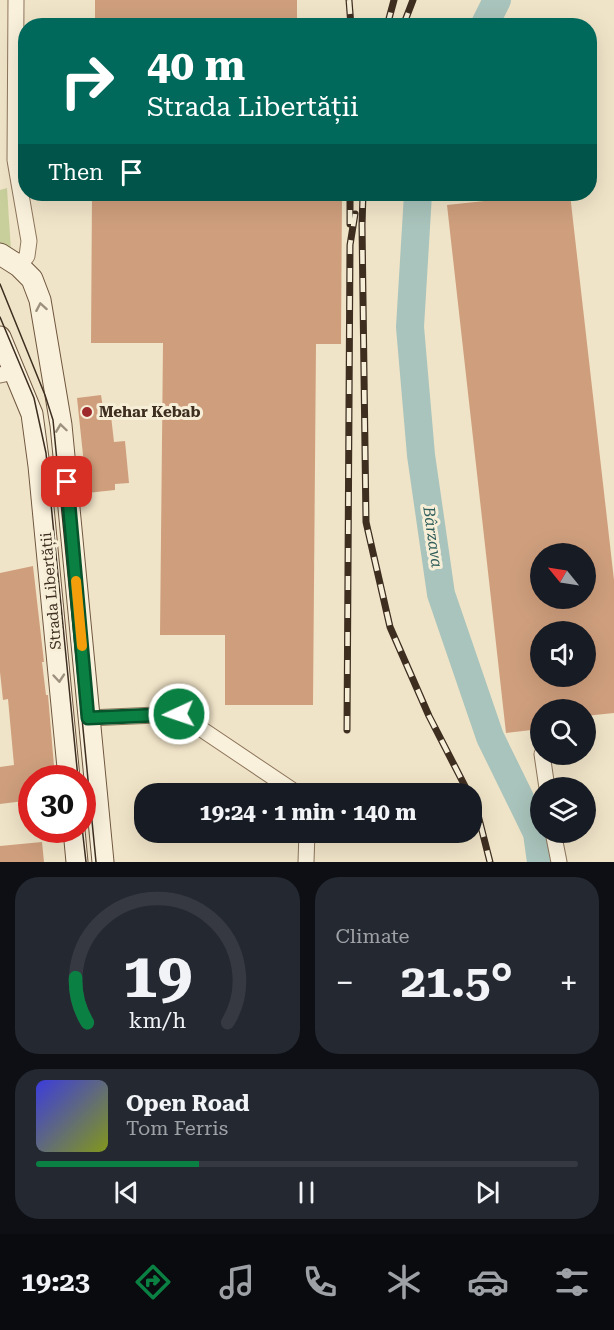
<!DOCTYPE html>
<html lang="en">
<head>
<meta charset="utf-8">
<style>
  :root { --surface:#171b24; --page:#242831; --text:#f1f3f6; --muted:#9ea1a6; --line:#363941; --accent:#0b8043 }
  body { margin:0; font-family:"Roboto Serif",serif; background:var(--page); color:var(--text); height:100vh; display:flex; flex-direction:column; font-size:22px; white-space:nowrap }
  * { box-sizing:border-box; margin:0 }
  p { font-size:20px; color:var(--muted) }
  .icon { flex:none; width:33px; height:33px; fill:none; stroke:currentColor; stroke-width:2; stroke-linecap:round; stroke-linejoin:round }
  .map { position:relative; height:862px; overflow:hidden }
  .drawer { display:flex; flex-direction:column; gap:15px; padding:15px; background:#0d0f14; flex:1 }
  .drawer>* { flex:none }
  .banner { position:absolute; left:18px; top:18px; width:579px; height:183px; border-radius:24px; box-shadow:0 6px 24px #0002; background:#00695c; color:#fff; overflow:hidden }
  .needle { width:39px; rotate:300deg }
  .buttons { position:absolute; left:530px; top:543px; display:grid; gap:12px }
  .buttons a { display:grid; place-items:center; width:66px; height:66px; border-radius:50%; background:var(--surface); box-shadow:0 6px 24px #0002; font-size:30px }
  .speed { position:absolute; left:18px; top:765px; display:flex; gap:12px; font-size:30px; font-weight:700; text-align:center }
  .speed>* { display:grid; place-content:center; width:78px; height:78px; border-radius:50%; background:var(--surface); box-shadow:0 6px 24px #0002; line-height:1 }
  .speed .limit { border:9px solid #d22; background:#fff; color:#111 }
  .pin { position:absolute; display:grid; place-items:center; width:51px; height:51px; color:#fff; margin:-26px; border-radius:12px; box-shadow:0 3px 9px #0006 }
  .me { position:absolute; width:66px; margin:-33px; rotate:267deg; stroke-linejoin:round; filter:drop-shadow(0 0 4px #0008) }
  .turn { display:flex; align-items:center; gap:21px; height:126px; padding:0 30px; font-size:27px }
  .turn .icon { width:78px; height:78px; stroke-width:2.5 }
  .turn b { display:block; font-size:42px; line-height:51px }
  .then { display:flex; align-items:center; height:57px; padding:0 30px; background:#0003; gap:12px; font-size:22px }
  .big { font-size:45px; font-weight:700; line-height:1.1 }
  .drawer .widget { flex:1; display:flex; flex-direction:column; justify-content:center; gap:9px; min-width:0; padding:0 21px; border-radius:24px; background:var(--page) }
  .drawer .dial { align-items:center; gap:0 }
  .dial svg { height:156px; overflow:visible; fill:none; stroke:var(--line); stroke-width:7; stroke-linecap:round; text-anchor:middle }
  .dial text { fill:var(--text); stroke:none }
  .song { display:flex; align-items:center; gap:18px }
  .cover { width:72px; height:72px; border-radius:9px; background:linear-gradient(135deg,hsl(240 70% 55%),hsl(70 70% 35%)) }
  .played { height:6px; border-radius:3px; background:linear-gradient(90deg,var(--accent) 30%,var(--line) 30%) }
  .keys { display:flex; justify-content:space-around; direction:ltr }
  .heat { display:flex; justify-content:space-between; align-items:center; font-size:33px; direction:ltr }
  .drawer .tiles { flex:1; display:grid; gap:15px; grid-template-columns:1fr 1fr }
  .widget:last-child { grid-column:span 2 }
  .trip { position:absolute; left:134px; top:783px; width:348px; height:60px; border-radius:24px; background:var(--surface); box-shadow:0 6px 24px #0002; font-weight:700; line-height:60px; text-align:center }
  .menu { display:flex; height:96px; justify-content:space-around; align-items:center; background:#090b0e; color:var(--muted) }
  .menu .icon { width:42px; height:42px }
  .menu .on { color:var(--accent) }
  .menu b { font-size:27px; color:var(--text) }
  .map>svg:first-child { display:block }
  .green { fill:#c9cf9b }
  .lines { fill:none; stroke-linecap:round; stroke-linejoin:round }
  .river { stroke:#a9c4bc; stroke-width:28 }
  .building { fill:#cf9f7d; fill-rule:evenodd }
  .minor-casing { stroke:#8d765c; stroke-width:17 }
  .secondary-casing { stroke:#6f573f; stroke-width:23 }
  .minor { stroke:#faf1dc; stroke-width:15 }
  .secondary { stroke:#faf1dc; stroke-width:21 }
  .tram { stroke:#3d2e20; stroke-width:1.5 }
  .rail-casing { stroke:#3d2e20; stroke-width:7 }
  .rail { stroke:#f7eed8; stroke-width:4.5; stroke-dasharray:14; stroke-linecap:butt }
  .oneway { stroke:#9c907e }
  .route-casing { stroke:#07532c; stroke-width:15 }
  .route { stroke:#0b8043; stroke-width:10 }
  .slow { stroke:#f59e0b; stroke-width:10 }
  .poi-dot { fill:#9e2a2b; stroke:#f7eed8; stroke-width:2 }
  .labels { text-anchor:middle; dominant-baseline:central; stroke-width:6; stroke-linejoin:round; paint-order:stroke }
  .poi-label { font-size:15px; font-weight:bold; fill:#3d2e20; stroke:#f7eed8; text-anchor:start }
  .street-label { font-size:15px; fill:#3d2e20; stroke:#f7eed8 }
  .water-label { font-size:16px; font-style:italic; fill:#2f5d5a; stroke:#f7eed8 }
</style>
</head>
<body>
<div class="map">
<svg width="614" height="862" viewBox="0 0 614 862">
  <rect width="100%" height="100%" fill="#f0e4c8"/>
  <polygon class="green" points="7,188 11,251 0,249 0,190"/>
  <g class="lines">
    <g class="river">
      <polyline points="484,26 497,0"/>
      <polyline points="418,194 410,327 421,455 441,594 490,737 537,833 541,862"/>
    </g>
  </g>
  <g class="building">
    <rect x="95" y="0" width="202" height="26"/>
    <polygon points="92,194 342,194 341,344 316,344 313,705 225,705 225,635 160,635 163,343 91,343"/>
    <path d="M548,194h22l44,386v133l-29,3v-6h-45v19l-34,4 -59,-528zM540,554h45v44h-45zM540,632h45v44h-45z"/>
    <polygon points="101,395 103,408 110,407 114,442 125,441 129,483 115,484 115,490 87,493 77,398"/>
    <polygon points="33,566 44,662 42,662 46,695 48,695 55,778 32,778 32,800 0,804 0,767 14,765 8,699 3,700 0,672 0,573"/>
    <polygon points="42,842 44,862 0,862 0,846"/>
  </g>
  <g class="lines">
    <g class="minor-casing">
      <g id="minor">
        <polyline points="16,0 15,160 29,241 27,256 19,266"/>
        <polyline points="0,375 15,372"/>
        <polyline points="88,718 179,714 298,794"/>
        <polyline points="542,754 547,788"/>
        <polyline points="553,832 559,862"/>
        <polyline points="306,862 307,832"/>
      </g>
    </g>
    <g class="secondary-casing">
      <g id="secondary">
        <polyline points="0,254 19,266 32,279 40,300 61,425 103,862"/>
        <polyline points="0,337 32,414 39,466 69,778"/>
        <polyline points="74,830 77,862"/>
      </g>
    </g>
    <use href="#minor" class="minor"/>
    <use href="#secondary" class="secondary"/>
    <g class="tram">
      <polyline points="0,284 45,395 53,420 96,862"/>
      <polyline points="0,317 34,398 46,453 78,778"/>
      <polyline points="82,827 86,862"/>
    </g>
    <g class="rail-casing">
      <g id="rail">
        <polyline points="349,0 351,26"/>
        <polyline points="387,26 394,0"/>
        <polyline points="403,26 413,0"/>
        <polyline points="363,194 362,225 366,522 390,627 429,716 469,794"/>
        <polyline points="350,224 350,194"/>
        <polyline points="347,730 350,245 355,214"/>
        <polyline points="471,797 476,807 490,862"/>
      </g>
    </g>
    <use href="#rail" class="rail"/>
  </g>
  <defs><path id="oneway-chevron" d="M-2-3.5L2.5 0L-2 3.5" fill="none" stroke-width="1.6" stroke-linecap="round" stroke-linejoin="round" transform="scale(1.5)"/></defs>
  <g class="oneway">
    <use href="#oneway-chevron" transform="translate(41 307) rotate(-100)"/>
    <use href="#oneway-chevron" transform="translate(61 428) rotate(-98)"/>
    <use href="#oneway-chevron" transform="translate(59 678) rotate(85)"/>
  </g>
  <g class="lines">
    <g class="route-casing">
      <polyline id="route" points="67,482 88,718 179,714"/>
    </g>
    <use href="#route" class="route"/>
    <polyline class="slow" points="76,581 82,646"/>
  </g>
  <circle class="poi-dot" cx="87" cy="412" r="6"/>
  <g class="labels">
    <g class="poi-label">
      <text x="99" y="412">Mehar Kebab</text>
    </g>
    <g class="street-label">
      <text transform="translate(51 591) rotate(-95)">Strada Libertății</text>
    </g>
    <g class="water-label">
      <text transform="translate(433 537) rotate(82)">Bârzava</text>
    </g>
  </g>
</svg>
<div class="buttons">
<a><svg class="needle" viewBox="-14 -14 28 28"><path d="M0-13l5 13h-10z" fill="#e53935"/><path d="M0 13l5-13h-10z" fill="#9ea1a6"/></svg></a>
<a><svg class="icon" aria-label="sound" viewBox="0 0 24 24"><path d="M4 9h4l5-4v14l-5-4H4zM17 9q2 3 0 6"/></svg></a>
<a><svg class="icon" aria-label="search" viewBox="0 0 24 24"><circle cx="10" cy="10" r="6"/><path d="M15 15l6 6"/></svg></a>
<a><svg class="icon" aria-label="layers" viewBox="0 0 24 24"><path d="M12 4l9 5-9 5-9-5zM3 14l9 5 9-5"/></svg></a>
</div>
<div class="speed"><div class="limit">30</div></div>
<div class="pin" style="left:67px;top:482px;background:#d93025"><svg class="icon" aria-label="arrive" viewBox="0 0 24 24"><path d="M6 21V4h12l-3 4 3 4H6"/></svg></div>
<svg class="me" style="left:179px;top:714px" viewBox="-20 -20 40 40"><circle r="17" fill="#0b8043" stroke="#fff" stroke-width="3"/><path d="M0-11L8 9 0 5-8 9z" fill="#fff"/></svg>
<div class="trip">19:24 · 1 min · 140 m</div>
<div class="banner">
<div class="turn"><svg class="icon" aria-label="right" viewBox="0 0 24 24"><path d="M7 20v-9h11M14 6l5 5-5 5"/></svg><div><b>40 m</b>Strada Libertății</div></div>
<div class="then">Then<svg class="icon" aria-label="arrive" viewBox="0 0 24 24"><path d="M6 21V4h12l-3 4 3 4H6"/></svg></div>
</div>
</div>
<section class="drawer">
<div class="tiles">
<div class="widget dial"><svg viewBox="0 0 100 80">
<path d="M14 69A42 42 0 1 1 86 69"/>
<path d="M14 69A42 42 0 0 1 8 46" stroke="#0b8043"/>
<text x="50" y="56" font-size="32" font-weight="700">19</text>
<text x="50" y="72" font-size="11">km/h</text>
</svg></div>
<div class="widget"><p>Climate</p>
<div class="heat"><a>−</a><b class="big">21.5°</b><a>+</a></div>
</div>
<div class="widget">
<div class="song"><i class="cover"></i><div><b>Open Road</b><p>Tom Ferris</p></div></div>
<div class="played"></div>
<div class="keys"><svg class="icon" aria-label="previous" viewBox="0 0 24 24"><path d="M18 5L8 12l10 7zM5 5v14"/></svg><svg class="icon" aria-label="pause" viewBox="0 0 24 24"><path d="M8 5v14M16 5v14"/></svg><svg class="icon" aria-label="next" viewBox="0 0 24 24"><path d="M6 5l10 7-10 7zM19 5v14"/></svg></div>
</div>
</div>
</section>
<nav class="menu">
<b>19:23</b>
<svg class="icon on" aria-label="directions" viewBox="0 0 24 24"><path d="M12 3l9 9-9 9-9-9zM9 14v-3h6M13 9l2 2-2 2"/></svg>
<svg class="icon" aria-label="music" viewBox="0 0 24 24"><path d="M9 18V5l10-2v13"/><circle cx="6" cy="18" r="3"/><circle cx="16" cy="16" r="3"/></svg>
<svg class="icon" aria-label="phone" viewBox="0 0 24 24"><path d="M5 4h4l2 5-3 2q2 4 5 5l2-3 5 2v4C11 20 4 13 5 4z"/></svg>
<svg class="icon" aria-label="climate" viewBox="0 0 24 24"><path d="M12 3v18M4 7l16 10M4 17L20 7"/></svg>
<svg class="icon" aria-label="car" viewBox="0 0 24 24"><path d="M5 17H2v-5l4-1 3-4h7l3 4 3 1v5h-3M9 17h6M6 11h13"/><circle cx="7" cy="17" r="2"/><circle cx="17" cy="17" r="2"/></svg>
<svg class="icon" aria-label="filters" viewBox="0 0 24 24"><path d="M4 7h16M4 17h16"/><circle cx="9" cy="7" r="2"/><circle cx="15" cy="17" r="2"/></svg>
</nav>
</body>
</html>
